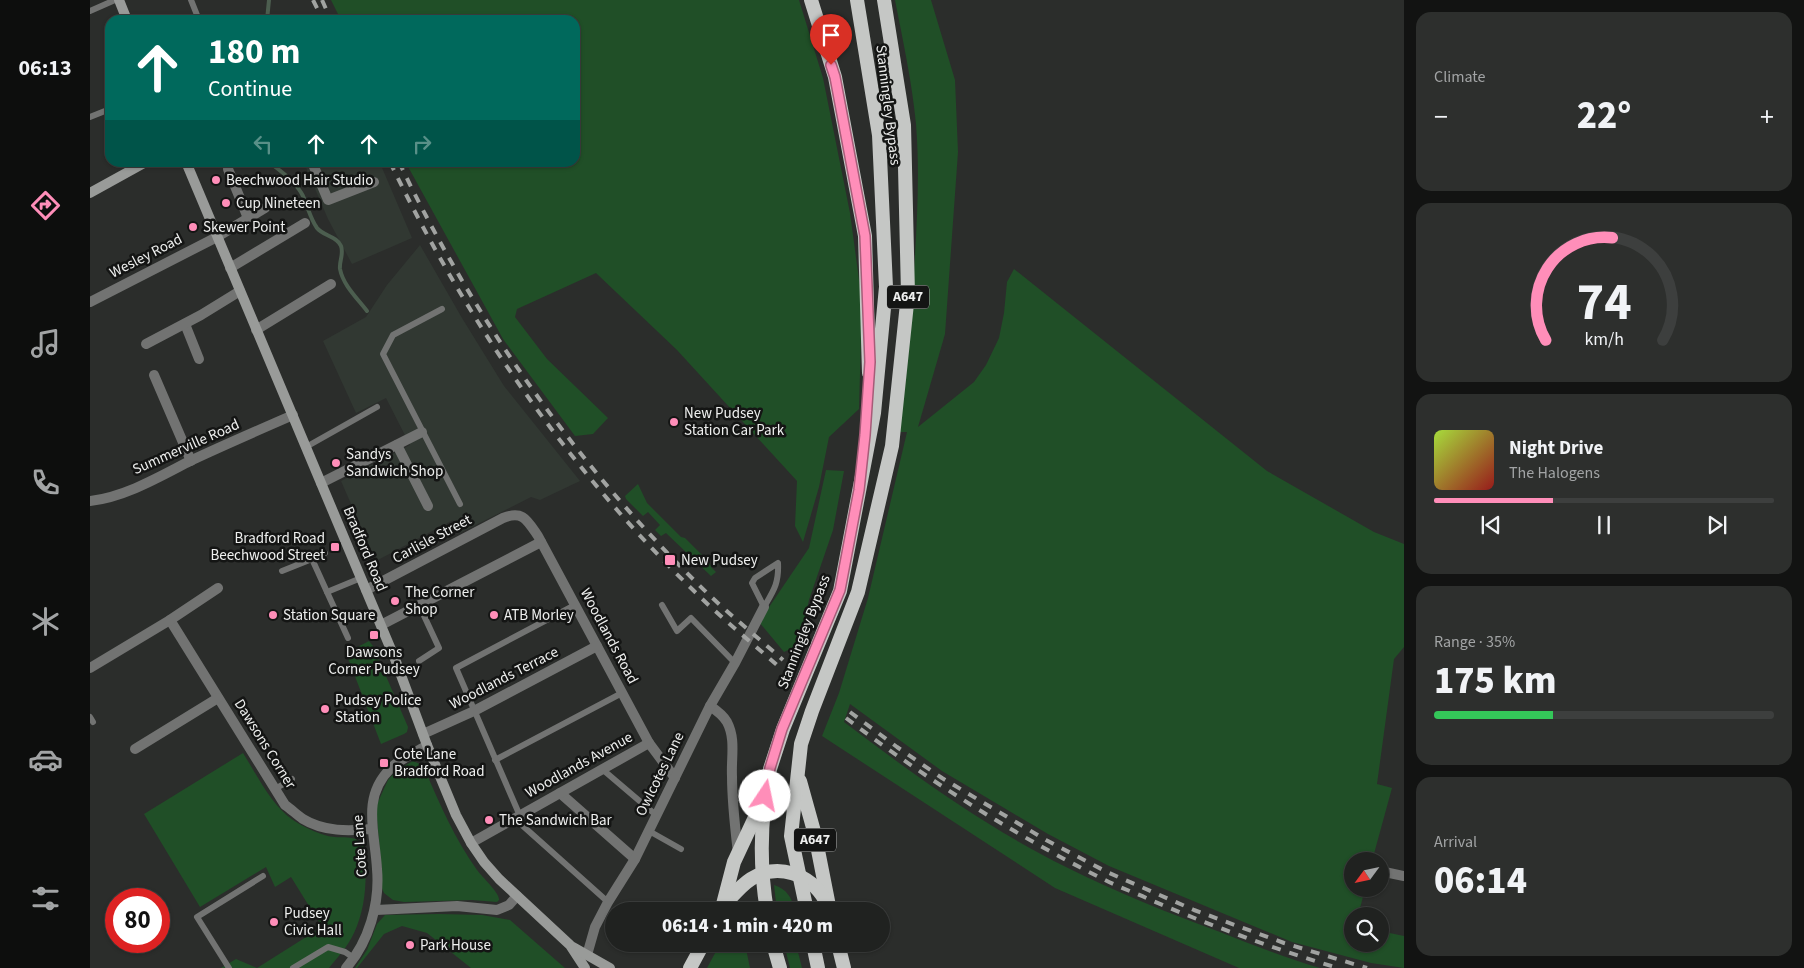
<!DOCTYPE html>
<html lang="en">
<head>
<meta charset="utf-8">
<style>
  :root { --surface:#202220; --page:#2d2f2d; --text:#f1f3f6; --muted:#a2a4a5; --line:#3d3f3e; --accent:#ff8eb9 }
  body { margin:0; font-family:"Source Sans 3",sans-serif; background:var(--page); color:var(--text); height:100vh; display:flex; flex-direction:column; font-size:19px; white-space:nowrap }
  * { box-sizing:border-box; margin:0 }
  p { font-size:16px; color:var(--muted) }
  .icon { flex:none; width:28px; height:28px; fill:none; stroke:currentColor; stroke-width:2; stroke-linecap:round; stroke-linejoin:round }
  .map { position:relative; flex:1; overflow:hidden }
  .sheet { display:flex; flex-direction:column; gap:12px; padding:12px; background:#121312; width:400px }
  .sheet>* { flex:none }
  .hud { position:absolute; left:15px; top:15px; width:475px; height:152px; border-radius:15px; box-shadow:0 1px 4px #0004,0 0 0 1px var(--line); background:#00695c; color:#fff; overflow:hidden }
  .needle { width:32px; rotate:237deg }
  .fabs { position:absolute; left:1254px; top:852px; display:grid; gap:10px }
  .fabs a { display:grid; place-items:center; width:45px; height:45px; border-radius:50%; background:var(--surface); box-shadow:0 1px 4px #0004,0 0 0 1px var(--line); font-size:25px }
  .speed { position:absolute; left:15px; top:888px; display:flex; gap:10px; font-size:25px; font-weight:700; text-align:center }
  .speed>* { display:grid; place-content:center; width:65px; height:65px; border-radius:50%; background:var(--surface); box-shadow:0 1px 4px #0004,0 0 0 1px var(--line); line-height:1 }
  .speed .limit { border:8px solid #d22; background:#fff; color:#111 }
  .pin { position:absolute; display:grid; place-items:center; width:42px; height:42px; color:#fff; margin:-51px -21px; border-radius:50% 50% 50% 0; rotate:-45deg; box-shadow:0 0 5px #0007 }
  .pin .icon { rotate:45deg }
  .me { position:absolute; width:55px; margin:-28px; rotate:11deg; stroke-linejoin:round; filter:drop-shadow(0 0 4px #0008) }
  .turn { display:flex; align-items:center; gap:18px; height:105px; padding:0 20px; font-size:22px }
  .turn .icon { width:65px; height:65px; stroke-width:2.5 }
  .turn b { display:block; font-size:35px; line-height:42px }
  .lanes { display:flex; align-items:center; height:48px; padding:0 20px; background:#0003; justify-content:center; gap:25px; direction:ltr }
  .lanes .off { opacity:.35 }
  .big { font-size:38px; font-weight:800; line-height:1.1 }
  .sheet .tile { flex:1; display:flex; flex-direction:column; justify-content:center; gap:8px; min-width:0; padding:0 18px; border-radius:15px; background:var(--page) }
  .sheet .dial { align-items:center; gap:0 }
  .dial svg { height:130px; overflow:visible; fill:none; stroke:var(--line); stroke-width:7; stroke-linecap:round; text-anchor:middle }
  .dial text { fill:var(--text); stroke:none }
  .song { display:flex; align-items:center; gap:15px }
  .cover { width:60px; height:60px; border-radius:8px; background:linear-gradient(135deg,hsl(80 70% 55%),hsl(0 70% 35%)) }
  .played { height:5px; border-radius:2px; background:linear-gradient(90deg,var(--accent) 35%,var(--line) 35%) }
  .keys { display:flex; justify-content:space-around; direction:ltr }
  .heat { display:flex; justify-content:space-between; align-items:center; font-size:28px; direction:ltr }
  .charge { height:8px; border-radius:4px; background:linear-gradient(90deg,#34c759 35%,var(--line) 0) }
  .trip { position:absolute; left:515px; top:902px; width:285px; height:50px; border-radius:25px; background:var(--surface); box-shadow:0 1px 4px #0004,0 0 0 1px var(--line); font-weight:800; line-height:50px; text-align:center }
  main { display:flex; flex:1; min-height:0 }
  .dock { display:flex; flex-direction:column; width:90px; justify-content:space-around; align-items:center; background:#0d0e0d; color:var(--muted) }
  .dock .icon { width:35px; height:35px }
  .dock .on { color:var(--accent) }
  .dock b { font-size:22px; color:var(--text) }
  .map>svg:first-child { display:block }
  .built { fill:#313832 }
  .green { fill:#204f27 }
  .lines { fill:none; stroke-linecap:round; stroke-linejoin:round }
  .stream { stroke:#4c5e4f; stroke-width:4 }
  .service { stroke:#727372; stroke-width:6 }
  .minor { stroke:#727372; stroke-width:10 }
  .secondary { stroke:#999b99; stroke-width:10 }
  .trunk { stroke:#c5c7c5; stroke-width:14 }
  .rail { stroke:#a1a3a1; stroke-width:4; stroke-dasharray:9 9; stroke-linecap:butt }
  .route-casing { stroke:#a65c78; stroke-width:12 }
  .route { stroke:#ff8eb9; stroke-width:9 }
  .poi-dot { fill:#ff8eb9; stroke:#141514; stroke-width:2 }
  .labels { text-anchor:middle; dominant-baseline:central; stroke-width:5; stroke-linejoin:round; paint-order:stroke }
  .shield { fill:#141514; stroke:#adaead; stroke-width:1 }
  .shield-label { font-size:14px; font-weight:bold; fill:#eeefee }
  .street-label { font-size:15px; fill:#eeefee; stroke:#141514 }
  .poi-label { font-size:15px; fill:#eeefee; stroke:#141514; text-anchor:start }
</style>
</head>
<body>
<main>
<nav class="dock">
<b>06:13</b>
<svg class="icon on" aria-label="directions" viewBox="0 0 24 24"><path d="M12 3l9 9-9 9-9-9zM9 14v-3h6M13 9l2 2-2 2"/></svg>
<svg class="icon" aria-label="music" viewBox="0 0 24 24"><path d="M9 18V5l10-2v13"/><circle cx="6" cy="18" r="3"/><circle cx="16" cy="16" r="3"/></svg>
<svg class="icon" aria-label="phone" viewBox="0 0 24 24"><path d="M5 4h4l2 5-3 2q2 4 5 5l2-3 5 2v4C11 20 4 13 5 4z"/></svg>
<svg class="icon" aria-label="climate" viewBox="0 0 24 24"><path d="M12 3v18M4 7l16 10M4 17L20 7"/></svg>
<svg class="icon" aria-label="car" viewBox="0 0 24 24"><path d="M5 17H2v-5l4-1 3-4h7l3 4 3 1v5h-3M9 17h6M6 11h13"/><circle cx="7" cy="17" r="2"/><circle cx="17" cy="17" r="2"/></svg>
<svg class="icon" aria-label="filters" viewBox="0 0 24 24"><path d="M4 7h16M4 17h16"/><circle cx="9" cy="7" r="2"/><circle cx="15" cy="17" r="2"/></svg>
</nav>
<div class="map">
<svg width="1314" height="968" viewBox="0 0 1314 968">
  <rect width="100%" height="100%" fill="#2b2d2b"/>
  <g class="built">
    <polygon points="214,163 290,163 322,238 262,264 238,219"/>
    <polygon points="330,245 372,318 414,386 490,481 450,500 441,497 370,533 363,520 286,561 251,481 320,445 296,398 266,413 233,341 276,317 297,285"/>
  </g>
  <g class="green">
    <polygon points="241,0 709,0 733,78 760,213 772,302 769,409 739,437 729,487 713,542 705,526 707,481 587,350 506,273 427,309 425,317 457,359 518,418 503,434 485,436 413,339 316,163 485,162 485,20 251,20"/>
    <path d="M805,0h36l24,80 3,72 -13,182 -27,93 56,-45 12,-17 13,-27 5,-25 3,-31 7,-13 253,202 107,61 30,12v103l-10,12 -17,125 15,4 -20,73h-20v28h13l-7,27h-6v28h28v-13l24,5v32l-33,-5 -79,-21 -183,-76 -61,-32 -106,-63 -92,-67 -6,18c70,53 143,106 222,145 50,25 102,46 154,65 33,13 66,26 100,36h-81l-184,-80 -233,-152 17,-43 29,-95 39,-166h-8c8,-53 12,-106 15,-160 3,-49 6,-99 2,-148 -4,-42 -13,-83 -21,-124z"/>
    <polygon points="736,470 754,471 743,530 719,600 709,645 694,652 669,622 719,548"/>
    <polygon points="548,484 557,503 591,537 595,538 619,562 621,567 626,572 621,576 576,533 571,536 565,530 570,525 558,512 553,516 536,499 535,496"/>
    <polygon points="279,641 283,646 318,727 317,732 314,734 291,744 256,653"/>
    <path d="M153,753c14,22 28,52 50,67 10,7 24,13 35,16 12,3 28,-2 36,9 3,30 3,60 -10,88 -6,13 -16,24 -25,35h-108l15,-9 21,9 65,-41 -31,-50 -16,10 -9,-20 -66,40 -56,-93z"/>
    <path d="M323,761l9,4 3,5c15,35 30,69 52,100 5,7 23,23 22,30l-2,2 -25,-2 -68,2 -11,-2 -9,-7 -3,-7 1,-13 -5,-54v-15l11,-24 9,-10z"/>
    <path d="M684,885c13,4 18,13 21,26h-18z"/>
    <polygon points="349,914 392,915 420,920 475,968 381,968 337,933 312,926 294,934 267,968 265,968 277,950 287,924 295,915"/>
    <polygon points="630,944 655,944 660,968 617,968"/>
    <polygon points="694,944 706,944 712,968 700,968"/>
  </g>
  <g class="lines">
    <g class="stream">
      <polyline points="177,20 179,0"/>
      <path d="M184,166c11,8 23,18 29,30 5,11 7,22 14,32 6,8 20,8 24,18 3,8 -2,15 -1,23 3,16 17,29 27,42"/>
    </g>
    <g class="service">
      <polyline points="101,0 109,20"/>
      <polyline points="0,11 25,0"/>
      <polyline points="0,117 20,109"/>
      <polyline points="352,309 303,335 293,354 370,504"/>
      <polyline points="216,447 287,407"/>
      <polyline points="222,559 235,553"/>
      <path d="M688,563c1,20 -4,27 -14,44l-12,-24 3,-5z"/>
      <polyline points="192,571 222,559 237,592"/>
      <polyline points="329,605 349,648 329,661"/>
      <polyline points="572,605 587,631 601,618 645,663"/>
      <polyline points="258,638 237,592 271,578"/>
      <polyline points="0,717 3,722"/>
      <polyline points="405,760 532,693"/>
      <polyline points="512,769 566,815"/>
      <polyline points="185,789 202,779"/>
      <polyline points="430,816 366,668 485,605"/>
      <polyline points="424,818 518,902"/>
      <polyline points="559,831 591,849"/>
      <polyline points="139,968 107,917 173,876"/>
      <polyline points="203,968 238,947 255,952 264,958"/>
    </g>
    <g class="minor">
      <polyline points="222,162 238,200 284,182"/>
      <polyline points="138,169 158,218"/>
      <polyline points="140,268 215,223"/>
      <polyline points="0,302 127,237 175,208"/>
      <polyline points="95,324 109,359"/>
      <polyline points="166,330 241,284"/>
      <polyline points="56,344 111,315 150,291"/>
      <polyline points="64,375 101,461"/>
      <polyline points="307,445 338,506"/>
      <polyline points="231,483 332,432"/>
      <path d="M0,501c35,-4 69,-24 100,-40 34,-16 69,-31 103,-46"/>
      <path d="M276,590l137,-72c20,-8 24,2 35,18l111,207 26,35"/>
      <path d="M80,620l115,185c6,4 12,10 18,14 21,13 46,12 69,10"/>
      <polyline points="291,625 451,542"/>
      <polyline points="0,668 80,620 128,588"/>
      <path d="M620,706c6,4 13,9 17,16 9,17 4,36 5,54 0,26 3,51 6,77"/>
      <polyline points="333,734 384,711 507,646"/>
      <polyline points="45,749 128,698"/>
      <polyline points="470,793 545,859"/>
      <polyline points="381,843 559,743"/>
      <polyline points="1290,871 1314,876"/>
      <polyline points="286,910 367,906 407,910 419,905 427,896"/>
      <polyline points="497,955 505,927 518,902 545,859 620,706 645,663 674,607"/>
      <path d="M256,968c23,-26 34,-65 31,-99 -2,-37 -16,-72 14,-101 10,-10 25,-15 36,-23"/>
    </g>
    <g class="secondary">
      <polyline points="29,0 37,20"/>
      <polyline points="96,162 305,659 337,745 366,815 381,843 394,862 409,879 480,945 495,968"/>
      <polyline points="0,193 56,162"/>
      <polyline points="483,947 520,968"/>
    </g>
    <g class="trunk">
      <polyline points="721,0 745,77 775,236 779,373"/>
      <polyline points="710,781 725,835 740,911"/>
      <path d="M674,807c-4,37 -3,68 3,104"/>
      <path d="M633,906c9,-9 17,-20 28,-27 27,-17 59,-5 74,21"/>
      <polyline points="632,908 644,862 675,796 680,769 693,729 750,591 784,413 796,287 789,135 767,0"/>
      <polyline points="717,911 701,836 711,744 722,711 768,592 802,446 818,294 814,125 794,0"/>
      <polyline points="683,944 690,968"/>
      <polyline points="723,944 728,968"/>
      <polyline points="748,944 754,968"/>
      <polyline points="600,968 613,944"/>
    </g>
    <g class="rail">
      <polyline points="223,0 233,20"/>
      <polyline points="232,0 241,20"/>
      <path d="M300,162c76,158 177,306 303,428 27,27 57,51 85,76"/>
      <path d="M309,162c75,157 176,301 299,422 27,27 57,51 85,76"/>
      <polyline points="760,712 807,747 852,778 956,840 1017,872 1104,910 1194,943 1277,968"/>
      <path d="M756,718c80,61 165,115 255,160 17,9 35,15 52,23 61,26 122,48 185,67"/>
    </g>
  </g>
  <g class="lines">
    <g class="route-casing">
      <polyline id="route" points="675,796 680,768 692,729 750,590 769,490 775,435 780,362 775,236 745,77 741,65"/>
    </g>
    <use href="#route" class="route"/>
  </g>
  <g class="poi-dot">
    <circle cx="126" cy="180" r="5"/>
    <circle cx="136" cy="203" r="5"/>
    <circle cx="103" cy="227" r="5"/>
    <circle cx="584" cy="422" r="5"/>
    <circle cx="246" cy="463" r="5"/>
    <rect x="240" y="542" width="10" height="10" rx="2.5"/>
    <rect x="574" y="554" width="12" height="12" rx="2.5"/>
    <circle cx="305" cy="601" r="5"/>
    <circle cx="183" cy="615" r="5"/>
    <circle cx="404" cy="615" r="5"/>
    <rect x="279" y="630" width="10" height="10" rx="2.5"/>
    <circle cx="235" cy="709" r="5"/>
    <rect x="289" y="758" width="10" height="10" rx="2.5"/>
    <circle cx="399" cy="820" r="5"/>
    <circle cx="184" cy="922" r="5"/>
    <circle cx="320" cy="945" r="5"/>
  </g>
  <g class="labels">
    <g class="shield">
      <rect x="797" y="285.5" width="42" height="23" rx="4"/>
      <rect x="704" y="828.5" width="42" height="23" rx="4"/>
    </g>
    <g class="shield-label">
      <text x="818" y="297">A647</text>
      <text x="725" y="840">A647</text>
    </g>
    <g class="street-label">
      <text transform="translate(798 105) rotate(83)">Stanningley Bypass</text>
      <text transform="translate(56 256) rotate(-27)">Wesley Road</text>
      <text transform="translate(96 447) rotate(-24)">Summerville Road</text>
      <text transform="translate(342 539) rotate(-28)">Carlisle Street</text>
      <text transform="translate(275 549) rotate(67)">Bradford Road</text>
      <text transform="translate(714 632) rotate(-69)">Stanningley Bypass</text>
      <text transform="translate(519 636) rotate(62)">Woodlands Road</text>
      <text transform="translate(414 678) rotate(-27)">Woodlands Terrace</text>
      <text transform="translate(175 744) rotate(58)">Dawsons Corner</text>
      <text transform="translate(489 765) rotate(-29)">Woodlands Avenue</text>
      <text transform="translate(570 774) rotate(-64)">Owlcotes Lane</text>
      <text transform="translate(270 846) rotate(-94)">Cote Lane</text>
    </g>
    <g class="poi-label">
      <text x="136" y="180">Beechwood Hair Studio</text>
      <text x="146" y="203">Cup Nineteen</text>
      <text x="113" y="227">Skewer Point</text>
      <text x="594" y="413">New Pudsey<tspan x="594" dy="17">Station Car Park</tspan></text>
      <text x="256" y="454">Sandys<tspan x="256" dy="17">Sandwich Shop</tspan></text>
      <text x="235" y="538" text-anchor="end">Bradford Road<tspan x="235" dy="17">Beechwood Street</tspan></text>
      <text x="591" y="560">New Pudsey</text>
      <text x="315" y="592">The Corner<tspan x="315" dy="17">Shop</tspan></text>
      <text x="193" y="615">Station Square</text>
      <text x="414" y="615">ATB Morley</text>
      <text x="284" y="652" text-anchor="middle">Dawsons<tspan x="284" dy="17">Corner Pudsey</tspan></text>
      <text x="245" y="700">Pudsey Police<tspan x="245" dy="17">Station</tspan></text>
      <text x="304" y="754">Cote Lane<tspan x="304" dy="17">Bradford Road</tspan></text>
      <text x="409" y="820">The Sandwich Bar</text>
      <text x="194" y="913">Pudsey<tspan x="194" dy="17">Civic Hall</tspan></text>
      <text x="330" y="945">Park House</text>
    </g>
  </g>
</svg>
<div class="fabs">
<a><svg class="needle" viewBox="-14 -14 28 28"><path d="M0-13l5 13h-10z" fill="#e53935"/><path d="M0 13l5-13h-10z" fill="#a2a4a5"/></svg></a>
<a><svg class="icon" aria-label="search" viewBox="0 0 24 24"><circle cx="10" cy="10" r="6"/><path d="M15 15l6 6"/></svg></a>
</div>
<div class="speed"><div class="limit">80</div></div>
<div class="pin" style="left:741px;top:65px;background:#d93025"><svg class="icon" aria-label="arrive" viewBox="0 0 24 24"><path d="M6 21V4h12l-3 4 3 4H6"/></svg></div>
<svg class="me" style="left:675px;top:796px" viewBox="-20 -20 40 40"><circle r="19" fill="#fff"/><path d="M0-13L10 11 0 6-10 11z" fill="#ff8eb9"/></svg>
<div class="trip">06:14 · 1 min · 420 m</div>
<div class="hud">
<div class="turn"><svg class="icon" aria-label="ahead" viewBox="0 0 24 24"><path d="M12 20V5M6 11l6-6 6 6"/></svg><div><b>180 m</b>Continue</div></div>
<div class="lanes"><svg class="icon off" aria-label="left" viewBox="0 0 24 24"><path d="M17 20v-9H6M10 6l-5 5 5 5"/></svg><svg class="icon" aria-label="ahead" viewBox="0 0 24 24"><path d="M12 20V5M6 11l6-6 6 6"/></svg><svg class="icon" aria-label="ahead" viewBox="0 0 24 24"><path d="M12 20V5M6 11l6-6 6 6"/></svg><svg class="icon off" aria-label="right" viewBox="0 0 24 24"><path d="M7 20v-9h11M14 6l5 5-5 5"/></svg></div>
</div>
</div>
<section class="sheet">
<div class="tile"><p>Climate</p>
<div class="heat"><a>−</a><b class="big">22°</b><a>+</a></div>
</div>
<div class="tile dial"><svg viewBox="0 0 100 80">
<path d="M14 69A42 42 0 1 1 86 69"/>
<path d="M14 69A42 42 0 0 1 55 6" stroke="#ff8eb9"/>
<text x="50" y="56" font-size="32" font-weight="700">74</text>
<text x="50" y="72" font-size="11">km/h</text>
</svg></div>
<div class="tile">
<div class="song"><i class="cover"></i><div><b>Night Drive</b><p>The Halogens</p></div></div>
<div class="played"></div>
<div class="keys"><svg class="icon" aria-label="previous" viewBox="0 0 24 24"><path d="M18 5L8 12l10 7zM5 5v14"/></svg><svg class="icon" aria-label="pause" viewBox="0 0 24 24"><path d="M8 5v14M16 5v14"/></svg><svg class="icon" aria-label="next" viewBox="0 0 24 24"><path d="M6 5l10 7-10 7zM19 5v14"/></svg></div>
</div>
<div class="tile"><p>Range · 35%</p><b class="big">175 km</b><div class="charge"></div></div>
<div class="tile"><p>Arrival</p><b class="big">06:14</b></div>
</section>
</main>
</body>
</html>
